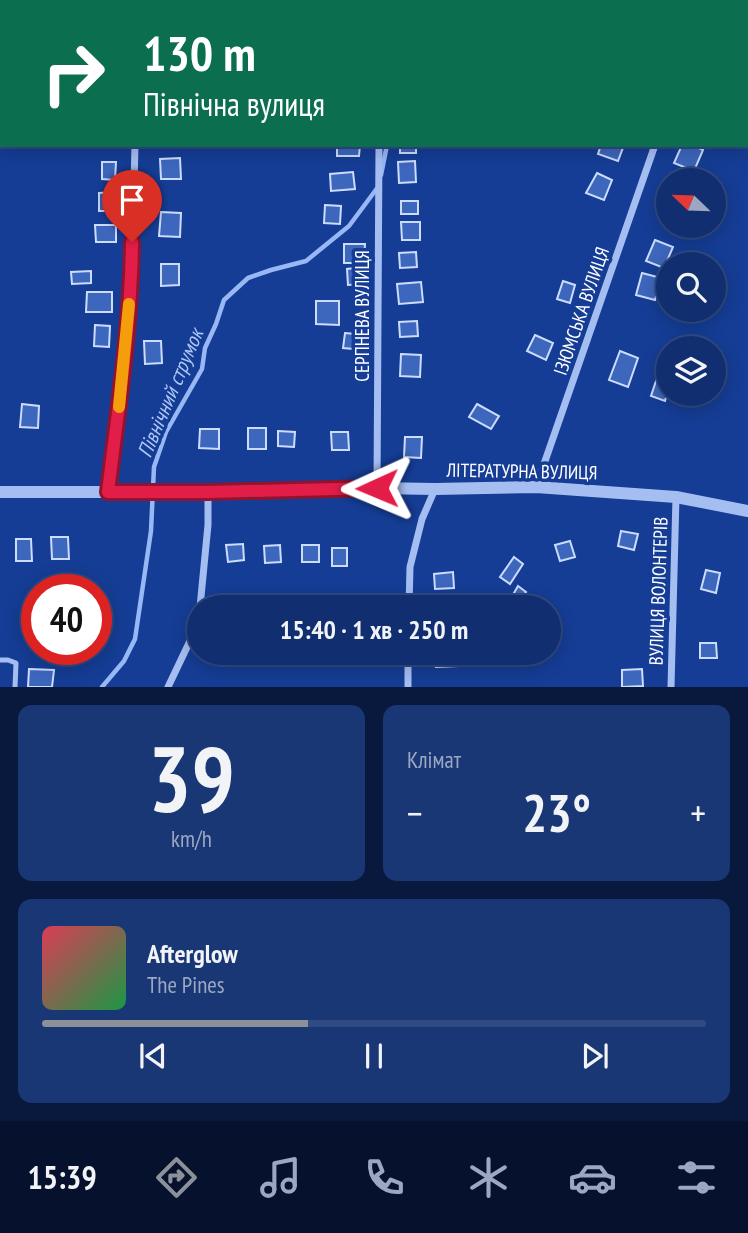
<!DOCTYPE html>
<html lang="uk">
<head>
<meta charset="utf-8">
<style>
  :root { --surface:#102e70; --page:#193675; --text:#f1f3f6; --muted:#9ca8c3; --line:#304a83; --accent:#8c9099 }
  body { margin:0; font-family:"PT Sans Narrow",sans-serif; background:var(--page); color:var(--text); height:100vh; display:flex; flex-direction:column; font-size:26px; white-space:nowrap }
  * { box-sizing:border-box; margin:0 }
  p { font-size:23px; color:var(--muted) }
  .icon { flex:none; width:38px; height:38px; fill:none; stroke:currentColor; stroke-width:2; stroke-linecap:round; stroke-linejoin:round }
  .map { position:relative; height:687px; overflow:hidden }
  .side { display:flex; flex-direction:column; gap:18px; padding:18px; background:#09193e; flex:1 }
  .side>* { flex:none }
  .hud { position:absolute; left:0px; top:0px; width:749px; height:147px; box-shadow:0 4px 18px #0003,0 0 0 2px var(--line); background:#0b6e4f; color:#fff; overflow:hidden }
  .needle { width:46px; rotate:293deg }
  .tools { position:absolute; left:656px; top:168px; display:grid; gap:14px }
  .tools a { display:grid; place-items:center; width:70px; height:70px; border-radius:50%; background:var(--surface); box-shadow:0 4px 18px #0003,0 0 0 2px var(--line); font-size:35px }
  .speed { position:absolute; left:21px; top:574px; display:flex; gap:14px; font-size:35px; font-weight:700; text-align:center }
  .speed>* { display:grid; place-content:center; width:91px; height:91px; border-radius:50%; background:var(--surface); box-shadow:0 4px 18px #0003,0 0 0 2px var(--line); line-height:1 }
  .speed .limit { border:10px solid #d22; background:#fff; color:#111 }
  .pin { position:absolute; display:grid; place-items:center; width:60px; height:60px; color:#fff; margin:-72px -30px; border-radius:50% 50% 50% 0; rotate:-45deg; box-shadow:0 0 7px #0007 }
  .pin .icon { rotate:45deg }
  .me { position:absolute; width:77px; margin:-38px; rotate:269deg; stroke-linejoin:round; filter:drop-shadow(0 0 5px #0008) }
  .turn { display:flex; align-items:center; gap:24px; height:147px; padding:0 28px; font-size:32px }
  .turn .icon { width:91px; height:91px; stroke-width:2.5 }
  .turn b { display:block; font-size:49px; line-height:60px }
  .big { font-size:52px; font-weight:800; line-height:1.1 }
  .side .widget { flex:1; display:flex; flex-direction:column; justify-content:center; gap:10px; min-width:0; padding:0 24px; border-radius:14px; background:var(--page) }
  .side .dial { align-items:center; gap:0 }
  .dial b { font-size:91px; line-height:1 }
  .song { display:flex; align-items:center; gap:21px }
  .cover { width:84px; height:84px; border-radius:10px; background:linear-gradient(135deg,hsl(350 70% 55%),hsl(140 70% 35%)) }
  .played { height:7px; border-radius:4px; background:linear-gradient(90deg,var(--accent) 40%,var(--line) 40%) }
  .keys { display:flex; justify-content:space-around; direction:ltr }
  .heat { display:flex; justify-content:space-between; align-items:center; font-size:38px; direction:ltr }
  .side .tiles { flex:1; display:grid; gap:18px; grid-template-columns:1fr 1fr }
  .widget:last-child { grid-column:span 2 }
  .trip { position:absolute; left:187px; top:595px; width:374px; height:70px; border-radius:35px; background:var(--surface); box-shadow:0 4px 18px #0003,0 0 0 2px var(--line); font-weight:800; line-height:70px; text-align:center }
  .menu { display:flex; height:112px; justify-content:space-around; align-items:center; background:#06122d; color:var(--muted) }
  .menu .icon { width:49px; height:49px }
  .menu .current { color:var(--accent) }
  .menu b { font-size:32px; color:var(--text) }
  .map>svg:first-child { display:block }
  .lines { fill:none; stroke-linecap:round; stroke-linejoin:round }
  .stream { stroke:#97b7f5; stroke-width:4.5 }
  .building { fill:#3d66bd; stroke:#ccdcfc; stroke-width:2 }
  .service { stroke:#a5bef2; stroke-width:5 }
  .minor { stroke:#a5bef2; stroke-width:7 }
  .tertiary { stroke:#a5bef2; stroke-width:12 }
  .route-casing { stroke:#92132f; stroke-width:18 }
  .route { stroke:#e11d48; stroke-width:12 }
  .slow { stroke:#f59e0b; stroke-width:12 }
  .labels { text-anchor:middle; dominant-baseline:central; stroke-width:7; stroke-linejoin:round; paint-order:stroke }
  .street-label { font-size:19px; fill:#fff; stroke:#153d95 }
  .water-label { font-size:21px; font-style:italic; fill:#b1c9f8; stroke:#153d95 }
</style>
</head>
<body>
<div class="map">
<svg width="748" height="687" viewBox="0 0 748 687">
  <rect width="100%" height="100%" fill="#153d95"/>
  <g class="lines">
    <g class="stream">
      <polyline points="440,2 441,0"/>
      <polyline points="381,175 387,145"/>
      <polyline points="102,687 124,661 135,639 151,531 154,467 166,432 202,369 205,348 216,324 224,300 248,278 271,270 306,261 349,226 378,187"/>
    </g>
  </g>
  <g class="building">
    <polygon points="337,145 360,145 359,156 337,156"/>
    <rect x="400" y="145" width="16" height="8"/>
    <polygon points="601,145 624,145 618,161 598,154"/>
    <polygon points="682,145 693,145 703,150 694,171 674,163"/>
    <polygon points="180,158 181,179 161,179 160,159"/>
    <polygon points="415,161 416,182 399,183 398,162"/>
    <polygon points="102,162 116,162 115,180 102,179"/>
    <polygon points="353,172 355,189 331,191 330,174"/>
    <polygon points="597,173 612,180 604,200 586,193"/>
    <polygon points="118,192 118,211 99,211 99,193"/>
    <rect x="401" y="201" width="17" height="13"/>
    <polygon points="325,205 341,206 340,224 324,223"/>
    <polygon points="161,212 181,213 180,237 159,236"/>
    <polygon points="401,222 420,222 420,240 402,240"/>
    <polygon points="95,225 116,225 116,242 96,242"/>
    <polygon points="655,240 673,247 664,268 646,261"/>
    <polygon points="344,244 365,244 364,263 344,263"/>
    <polygon points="416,252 417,267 400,268 399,253"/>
    <polygon points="161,264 179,264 179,285 161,286"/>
    <polygon points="364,267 365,284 348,285 347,269"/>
    <polygon points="91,271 91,283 72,284 71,272"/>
    <polygon points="642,273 661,278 655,300 636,295"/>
    <polygon points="563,281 575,285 570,303 557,299"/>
    <polygon points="421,282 423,302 399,304 397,284"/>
    <polygon points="87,292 112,292 112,312 86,312"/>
    <polygon points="316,301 339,301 339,325 316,324"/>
    <polygon points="417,321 418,336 400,337 399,322"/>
    <polygon points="95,325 110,326 109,347 94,346"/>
    <polygon points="345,333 366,335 365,350 343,348"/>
    <polygon points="535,335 553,343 546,360 527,351"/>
    <polygon points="144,341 161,341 162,363 145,364"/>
    <polygon points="620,351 638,358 628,387 609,380"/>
    <polygon points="401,354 421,355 420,377 400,376"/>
    <polygon points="659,372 668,375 668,390 665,401 651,396"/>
    <polygon points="22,404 39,406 38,428 20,427"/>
    <polygon points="477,404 499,416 491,429 469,417"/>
    <rect x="248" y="428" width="18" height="21"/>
    <polygon points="200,429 219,429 219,449 199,448"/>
    <polygon points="278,431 295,432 294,447 278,446"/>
    <polygon points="331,432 348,432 349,450 332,450"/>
    <polygon points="405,437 422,437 421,458 404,457"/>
    <polygon points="621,531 638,534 634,550 618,546"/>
    <polygon points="51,537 68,537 69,559 52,559"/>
    <polygon points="16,539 31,539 32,561 16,561"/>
    <polygon points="570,541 575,557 560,561 555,545"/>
    <polygon points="243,544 244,560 228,562 226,545"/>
    <polygon points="280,545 281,562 265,563 264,546"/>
    <rect x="302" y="545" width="17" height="17"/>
    <rect x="332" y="548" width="15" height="18"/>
    <polygon points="514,557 523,564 510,584 500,577"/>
    <polygon points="706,570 720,573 716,593 701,589"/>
    <polygon points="453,572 454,588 435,589 434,574"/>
    <polygon points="518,586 526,592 516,607 506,607"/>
    <polygon points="700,643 716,643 717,658 700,658"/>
    <polygon points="436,653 457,653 458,666 436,667"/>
    <polygon points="29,669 54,670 52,687 28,687"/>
    <polygon points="642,669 643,686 622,687 622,670"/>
  </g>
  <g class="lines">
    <polyline class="service" points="0,660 8,660 16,663 15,687"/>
    <g class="minor">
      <polyline points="134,0 134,2"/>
      <polyline points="395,2 395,0"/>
      <polyline points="705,2 705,0"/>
      <polyline points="536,487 655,145"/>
      <polyline points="377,488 379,145"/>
      <polyline points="108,492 122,378 132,267 135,145"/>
      <polyline points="200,607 208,525 208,492"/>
      <polyline points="409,607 410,567 422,519 435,489"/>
      <polyline points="168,687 199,622 200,615"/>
      <polyline points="408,687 408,653"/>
      <polyline points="671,687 676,497"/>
    </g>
    <polyline class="tertiary" points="0,492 208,492 377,488 435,489 536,487 676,497 748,511"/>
  </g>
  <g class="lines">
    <g class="route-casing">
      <path id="route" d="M132,242c-1,84 -14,167 -24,250h100l169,-4"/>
    </g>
    <use href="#route" class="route"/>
    <polyline class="slow" points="119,407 129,304"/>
  </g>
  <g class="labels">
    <g class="street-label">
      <text transform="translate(581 311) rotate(-71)">ІЗЮМСЬКА ВУЛИЦЯ</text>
      <text transform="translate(362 316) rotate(-90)">СЕРПНЕВА ВУЛИЦЯ</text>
      <text transform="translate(522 471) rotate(1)">ЛІТЕРАТУРНА ВУЛИЦЯ</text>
      <text transform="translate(658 591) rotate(-88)">ВУЛИЦЯ ВОЛОНТЕРІВ</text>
    </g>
    <g class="water-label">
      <text transform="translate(170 393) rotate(-67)">Північний струмок</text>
    </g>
  </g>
</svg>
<div class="tools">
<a><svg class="needle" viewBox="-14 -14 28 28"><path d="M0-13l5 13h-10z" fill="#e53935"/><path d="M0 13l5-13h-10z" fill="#9ca8c3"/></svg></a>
<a><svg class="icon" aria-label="search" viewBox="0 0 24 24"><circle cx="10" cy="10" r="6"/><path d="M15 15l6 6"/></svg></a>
<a><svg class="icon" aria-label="layers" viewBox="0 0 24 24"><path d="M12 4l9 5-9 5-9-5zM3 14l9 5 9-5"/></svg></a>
</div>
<div class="speed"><div class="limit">40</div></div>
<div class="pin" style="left:132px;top:242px;background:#d93025"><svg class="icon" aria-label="arrive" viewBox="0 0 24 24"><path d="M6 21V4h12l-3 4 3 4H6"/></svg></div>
<svg class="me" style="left:377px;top:488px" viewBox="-20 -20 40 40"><path d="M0-17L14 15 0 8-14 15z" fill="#e11d48" stroke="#fff" stroke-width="4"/></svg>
<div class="trip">15:40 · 1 хв · 250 m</div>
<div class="hud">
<div class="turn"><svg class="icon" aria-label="right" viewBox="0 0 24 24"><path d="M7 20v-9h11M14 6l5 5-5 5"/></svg><div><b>130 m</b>Північна вулиця</div></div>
</div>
</div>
<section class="side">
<div class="tiles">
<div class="widget dial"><b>39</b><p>km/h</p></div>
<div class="widget"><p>Клімат</p>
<div class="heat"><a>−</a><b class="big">23°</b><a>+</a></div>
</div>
<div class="widget">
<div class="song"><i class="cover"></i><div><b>Afterglow</b><p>The Pines</p></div></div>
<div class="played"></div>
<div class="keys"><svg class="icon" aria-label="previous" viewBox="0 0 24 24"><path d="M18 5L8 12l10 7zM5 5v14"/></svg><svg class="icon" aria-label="pause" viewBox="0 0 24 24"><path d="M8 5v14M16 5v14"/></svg><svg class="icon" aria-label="next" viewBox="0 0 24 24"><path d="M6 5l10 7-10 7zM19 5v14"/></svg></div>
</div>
</div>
</section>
<nav class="menu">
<b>15:39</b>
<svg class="icon current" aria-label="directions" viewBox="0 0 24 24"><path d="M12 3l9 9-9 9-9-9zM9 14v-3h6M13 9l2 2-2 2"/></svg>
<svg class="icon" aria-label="music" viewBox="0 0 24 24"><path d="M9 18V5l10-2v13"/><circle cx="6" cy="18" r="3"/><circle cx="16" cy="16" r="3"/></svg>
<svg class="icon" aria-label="phone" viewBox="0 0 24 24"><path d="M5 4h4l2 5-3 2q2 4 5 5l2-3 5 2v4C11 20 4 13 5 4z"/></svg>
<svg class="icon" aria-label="climate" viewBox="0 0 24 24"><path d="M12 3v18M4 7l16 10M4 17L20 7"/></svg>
<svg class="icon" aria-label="car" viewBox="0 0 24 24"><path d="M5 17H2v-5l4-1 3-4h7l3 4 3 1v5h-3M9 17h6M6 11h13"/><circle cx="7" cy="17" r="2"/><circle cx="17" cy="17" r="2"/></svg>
<svg class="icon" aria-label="filters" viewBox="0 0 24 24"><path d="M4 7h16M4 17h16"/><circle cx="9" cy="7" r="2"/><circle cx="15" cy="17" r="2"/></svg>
</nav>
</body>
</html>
